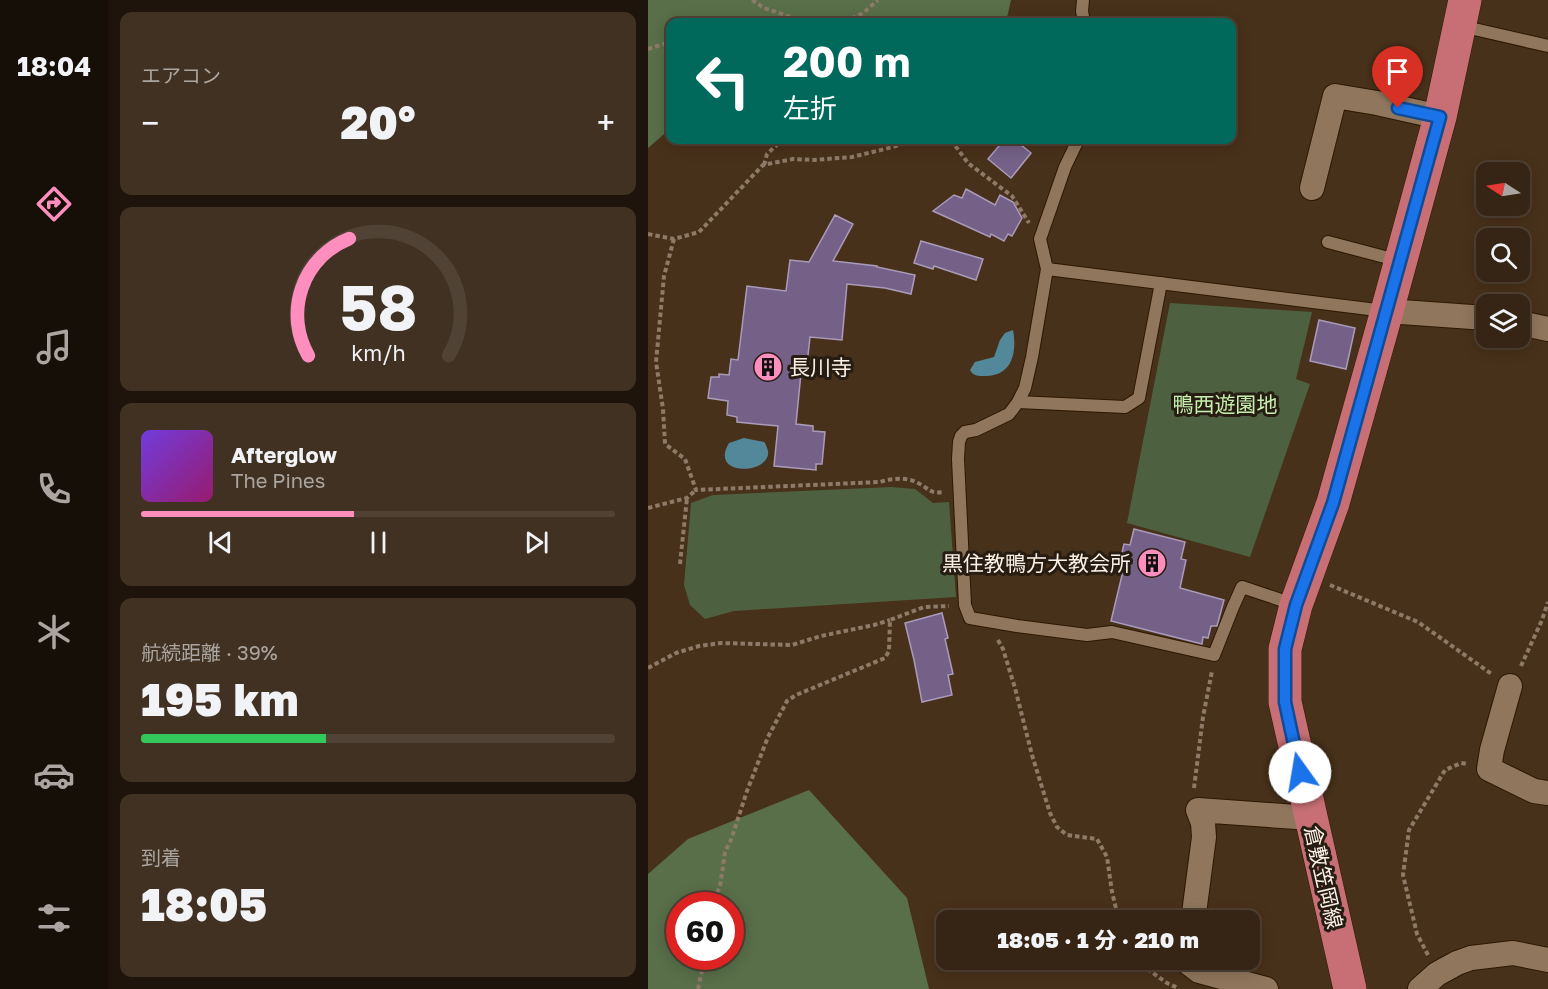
<!DOCTYPE html>
<html lang="ja">
<head>
<meta charset="utf-8">
<style>
  :root { --surface:#362514; --page:#413122; --text:#f1f3f6; --muted:#aaa5a0; --line:#504234; --accent:#fe8ebe }
  body { margin:0; font-family:"Golos Text","Noto Sans JP",sans-serif; background:var(--page); color:var(--text); height:100vh; display:flex; flex-direction:column; font-size:22px; white-space:nowrap }
  * { box-sizing:border-box; margin:0 }
  p { font-size:20px; color:var(--muted) }
  .icon { flex:none; width:33px; height:33px; fill:none; stroke:currentColor; stroke-width:2; stroke-linecap:round; stroke-linejoin:round }
  .map { position:relative; flex:1; overflow:hidden }
  .panel { display:flex; flex-direction:column; gap:12px; padding:12px; background:#1e140b; width:540px }
  .panel>* { flex:none }
  .banner { position:absolute; left:18px; top:18px; width:570px; height:126px; border-radius:12px; box-shadow:0 3px 15px #0003,0 0 0 2px var(--line); background:#00695c; color:#fff; overflow:hidden }
  .needle { width:39px; rotate:282deg }
  .buttons { position:absolute; left:828px; top:162px; display:grid; gap:12px }
  .buttons a { display:grid; place-items:center; width:54px; height:54px; border-radius:12px; background:var(--surface); box-shadow:0 3px 15px #0003,0 0 0 2px var(--line); font-size:30px }
  .speed { position:absolute; left:18px; top:892px; display:flex; gap:12px; font-size:30px; font-weight:700; text-align:center }
  .speed>* { display:grid; place-content:center; width:78px; height:78px; border-radius:50%; background:var(--surface); box-shadow:0 3px 15px #0003,0 0 0 2px var(--line); line-height:1 }
  .speed .limit { border:9px solid #d22; background:#fff; color:#111 }
  .pin { position:absolute; display:grid; place-items:center; width:51px; height:51px; color:#fff; margin:-62px -26px; border-radius:50% 50% 50% 0; rotate:-45deg; box-shadow:0 0 6px #0007 }
  .pin .icon { rotate:45deg }
  .me { position:absolute; width:66px; margin:-33px; rotate:347deg; stroke-linejoin:round; filter:drop-shadow(0 0 4px #0008) }
  .turn { display:flex; align-items:center; gap:21px; height:126px; padding:0 18px; font-size:27px }
  .turn .icon { width:78px; height:78px; stroke-width:2.5 }
  .turn b { display:block; font-size:42px; line-height:51px }
  .big { font-size:45px; font-weight:800; line-height:1.1 }
  .panel .card { flex:1; display:flex; flex-direction:column; justify-content:center; gap:9px; min-width:0; padding:0 21px; border-radius:12px; background:var(--page) }
  .panel .dial { align-items:center; gap:0 }
  .dial svg { height:156px; overflow:visible; fill:none; stroke:var(--line); stroke-width:7; stroke-linecap:round; text-anchor:middle }
  .dial text { fill:var(--text); stroke:none }
  .song { display:flex; align-items:center; gap:18px }
  .cover { width:72px; height:72px; border-radius:9px; background:linear-gradient(135deg,hsl(260 70% 55%),hsl(320 70% 35%)) }
  .played { height:6px; border-radius:3px; background:linear-gradient(90deg,var(--accent) 45%,var(--line) 45%) }
  .keys { display:flex; justify-content:space-around; direction:ltr }
  .heat { display:flex; justify-content:space-between; align-items:center; font-size:33px; direction:ltr }
  .charge { height:9px; border-radius:4px; background:linear-gradient(90deg,#34c759 39%,var(--line) 0) }
  .trip { position:absolute; left:288px; top:910px; width:324px; height:60px; border-radius:12px; background:var(--surface); box-shadow:0 3px 15px #0003,0 0 0 2px var(--line); font-weight:800; line-height:60px; text-align:center }
  main { display:flex; flex:1; min-height:0 }
  .menu { display:flex; flex-direction:column; width:108px; justify-content:space-around; align-items:center; background:#160f08; color:var(--muted) }
  .menu .icon { width:42px; height:42px }
  .menu .current { color:var(--accent) }
  .menu b { font-size:27px; color:var(--text) }
  .map>svg:first-child { display:block }
  .green { fill:#4d6141 }
  .forest { fill:#586f49; fill-rule:evenodd }
  .water { fill:#53889b }
  .building { fill:#756187; stroke:#aa9bba; stroke-width:1.5 }
  .lines { fill:none; stroke-linecap:round; stroke-linejoin:round }
  .service-casing { stroke:#2d1802; stroke-width:14 }
  .minor-casing { stroke:#2d1802; stroke-width:26 }
  .primary-casing { stroke:#2d1802; stroke-width:34 }
  .path { stroke:#8d7a68; stroke-width:4; stroke-dasharray:4.5 3; stroke-linecap:butt }
  .service { stroke:#90765d; stroke-width:12 }
  .minor { stroke:#90765d; stroke-width:24 }
  .primary { stroke:#c76f74; stroke-width:33 }
  .route-casing { stroke:#114b97; stroke-width:15 }
  .route { stroke:#1a73e8; stroke-width:10 }
  .labels { text-anchor:middle; dominant-baseline:central; stroke-width:6; stroke-linejoin:round; paint-order:stroke }
  .poi-label { font-size:21px; fill:#fdf1e6; stroke:#261c12; text-anchor:start }
  .park-label { font-size:21px; fill:#c6eeae; stroke:#261c12 }
  .street-label { font-size:21px; fill:#fdf1e6; stroke:#261c12 }
</style>
</head>
<body>
<main>
<nav class="menu">
<b>18:04</b>
<svg class="icon current" aria-label="directions" viewBox="0 0 24 24"><path d="M12 3l9 9-9 9-9-9zM9 14v-3h6M13 9l2 2-2 2"/></svg>
<svg class="icon" aria-label="music" viewBox="0 0 24 24"><path d="M9 18V5l10-2v13"/><circle cx="6" cy="18" r="3"/><circle cx="16" cy="16" r="3"/></svg>
<svg class="icon" aria-label="phone" viewBox="0 0 24 24"><path d="M5 4h4l2 5-3 2q2 4 5 5l2-3 5 2v4C11 20 4 13 5 4z"/></svg>
<svg class="icon" aria-label="climate" viewBox="0 0 24 24"><path d="M12 3v18M4 7l16 10M4 17L20 7"/></svg>
<svg class="icon" aria-label="car" viewBox="0 0 24 24"><path d="M5 17H2v-5l4-1 3-4h7l3 4 3 1v5h-3M9 17h6M6 11h13"/><circle cx="7" cy="17" r="2"/><circle cx="17" cy="17" r="2"/></svg>
<svg class="icon" aria-label="filters" viewBox="0 0 24 24"><path d="M4 7h16M4 17h16"/><circle cx="9" cy="7" r="2"/><circle cx="15" cy="17" r="2"/></svg>
</nav>
<section class="panel">
<div class="card"><p>エアコン</p>
<div class="heat"><a>−</a><b class="big">20°</b><a>+</a></div>
</div>
<div class="card dial"><svg viewBox="0 0 100 80">
<path d="M14 69A42 42 0 1 1 86 69"/>
<path d="M14 69A42 42 0 0 1 35 9" stroke="#fe8ebe"/>
<text x="50" y="56" font-size="32" font-weight="700">58</text>
<text x="50" y="72" font-size="11">km/h</text>
</svg></div>
<div class="card">
<div class="song"><i class="cover"></i><div><b>Afterglow</b><p>The Pines</p></div></div>
<div class="played"></div>
<div class="keys"><svg class="icon" aria-label="previous" viewBox="0 0 24 24"><path d="M18 5L8 12l10 7zM5 5v14"/></svg><svg class="icon" aria-label="pause" viewBox="0 0 24 24"><path d="M8 5v14M16 5v14"/></svg><svg class="icon" aria-label="next" viewBox="0 0 24 24"><path d="M6 5l10 7-10 7zM19 5v14"/></svg></div>
</div>
<div class="card"><p>航続距離 · 39%</p><b class="big">195 km</b><div class="charge"></div></div>
<div class="card"><p>到着</p><b class="big">18:05</b></div>
</section>
<div class="map">
<svg width="900" height="989" viewBox="0 0 900 989">
  <rect width="100%" height="100%" fill="#48311a"/>
  <g class="green">
    <polygon points="522,303 664,312 648,379 662,384 602,557 479,523"/>
    <polygon points="244,487 267,489 285,503 301,502 308,597 86,611 57,619 42,605 36,585 43,503 65,495"/>
  </g>
  <g class="forest">
    <polygon points="0,0 363,0 358,22 22,22 22,129 0,148"/>
    <path d="M161,790l98,108 22,91h-281v-115l40,-35zM32,906h50v51h-50z"/>
  </g>
  <g class="water">
    <path d="M365,330c4,21 0,45 -26,46 -8,0 -13,1 -17,-6l5,-8 19,-5 6,-17 5,-7z"/>
    <path d="M96,438l20,4c1,0 4,8 4,9 4,23 -60,27 -39,-8z"/>
  </g>
  <g class="building">
    <polygon points="356,140 367,140 383,153 363,178 340,159"/>
    <polygon points="318,189 347,205 352,195 365,202 374,218 364,236 360,234 356,241 343,234 342,237 285,211 306,195 314,198"/>
    <polygon points="187,215 205,224 185,261 229,266 229,267 267,275 263,294 237,288 199,284 194,340 162,337 158,373 153,373 148,424 165,426 165,431 177,432 174,464 168,464 168,470 126,466 130,426 89,422 89,417 79,415 80,401 60,398 63,377 71,377 71,374 81,375 83,359 90,360 99,286 138,291 142,260 161,262"/>
    <polygon points="273,241 335,259 328,280 286,266 285,269 266,263"/>
    <polygon points="671,320 707,328 698,369 662,361"/>
    <polygon points="486,529 537,542 533,559 538,560 532,588 576,600 569,626 563,626 560,638 555,637 554,644 463,621 476,567 471,565 476,544 482,545"/>
    <polygon points="294,613 300,638 297,639 305,674 300,675 304,695 274,702 266,660 257,623"/>
  </g>
  <g class="lines">
    <g class="service-casing">
      <g id="service">
        <polyline points="435,0 434,11 436,22"/>
        <polyline points="813,26 900,46"/>
        <polyline points="430,140 417,167 392,239 399,269 384,357 377,388 370,402 361,414 328,430 317,432 313,436 311,442 310,459 317,605 322,618 369,626 439,635 464,632 566,655 585,607 594,587 648,605"/>
        <polyline points="680,242 752,261"/>
        <polyline points="399,269 737,311"/>
        <polyline points="370,402 477,407 491,398 513,283"/>
      </g>
    </g>
    <g class="minor-casing">
      <g id="minor">
        <polyline points="664,188 687,96 729,103 792,117"/>
        <polyline points="739,311 838,318"/>
        <polyline points="872,323 900,329"/>
        <polyline points="862,686 844,750 841,769 886,791 900,793"/>
        <polyline points="545,921 556,837 555,823 550,810 663,818"/>
        <polyline points="539,960 538,961 551,971 618,989"/>
        <polyline points="772,989 789,974 809,963 823,958 865,953 900,960"/>
      </g>
    </g>
    <g class="primary-casing">
      <polyline id="primary" points="702,989 637,702 637,649 648,605 685,503 739,311 792,117 817,0"/>
    </g>
    <g class="path">
      <polyline points="104,0 116,8 158,22"/>
      <polyline points="197,22 215,13 230,0"/>
      <polyline points="0,49 22,42"/>
      <polyline points="303,140 320,163 364,196 381,223"/>
      <polyline points="116,165 119,154 134,140"/>
      <polyline points="0,234 26,239 51,232 115,165 145,159 166,160 204,157 245,147 265,140"/>
      <path d="M26,239l-10,37 -8,86 7,47 2,35 20,15 11,31 184,-8c12,-4 27,-5 38,1 12,6 11,11 26,9"/>
      <polyline points="0,508 39,498 48,490"/>
      <polyline points="32,564 39,498"/>
      <polyline points="682,585 770,622 845,675"/>
      <polyline points="350,640 355,649 367,688 384,755 402,813 409,827 419,835 449,839 459,857 464,892 471,921"/>
      <polyline points="873,666 894,620 900,602"/>
      <polyline points="0,668 28,653 51,646 73,643 144,645 173,636 226,625 242,620"/>
      <polyline points="546,788 555,717 564,671"/>
      <polyline points="62,906 72,887 77,852 83,840 99,791 120,737 139,701 148,695 237,658 241,651 242,620 276,607 301,606"/>
      <polyline points="780,955 769,934 755,875 761,830 797,770 813,763 819,764"/>
      <polyline points="487,960 519,983 530,988"/>
      <polyline points="50,989 54,971 54,957"/>
    </g>
    <use href="#service" class="service"/>
    <use href="#minor" class="minor"/>
    <use href="#primary" class="primary"/>
  </g>
  <g class="lines">
    <g class="route-casing">
      <polyline id="route" points="652,772 637,702 637,649 648,605 685,503 792,117 750,108"/>
    </g>
    <use href="#route" class="route"/>
  </g>
  <defs>
    <g id="building-disc" transform="scale(1.5)"><circle r="9.5" fill="#fe8ebe" stroke="#261c12"/><path d="M-4-6H4V6H1V3H-1V6H-4ZM-2.5-4.3h1.7v1.8h-1.7ZM.8-4.3h1.7v1.8H.8ZM-2.5-1h1.7V.8h-1.7ZM.8-1h1.7V.8H.8Z" fill="#111"/></g>
  </defs>
  <g fill-rule="evenodd">
    <use href="#building-disc" x="120" y="367"/>
    <use href="#building-disc" x="504" y="563"/>
  </g>
  <g class="labels">
    <g class="poi-label">
      <text x="141" y="367">長川寺</text>
      <text x="483" y="563" text-anchor="end">黒住教鴨方大教会所</text>
    </g>
    <g class="park-label">
      <text x="577" y="404">鴨西遊園地</text>
    </g>
    <g class="street-label">
      <text transform="translate(676 877) rotate(77)">倉敷笠岡線</text>
    </g>
  </g>
</svg>
<div class="buttons">
<a><svg class="needle" viewBox="-14 -14 28 28"><path d="M0-13l5 13h-10z" fill="#e53935"/><path d="M0 13l5-13h-10z" fill="#aaa5a0"/></svg></a>
<a><svg class="icon" aria-label="search" viewBox="0 0 24 24"><circle cx="10" cy="10" r="6"/><path d="M15 15l6 6"/></svg></a>
<a><svg class="icon" aria-label="layers" viewBox="0 0 24 24"><path d="M12 4l9 5-9 5-9-5zM3 14l9 5 9-5"/></svg></a>
</div>
<div class="speed"><div class="limit">60</div></div>
<div class="pin" style="left:750px;top:108px;background:#d93025"><svg class="icon" aria-label="arrive" viewBox="0 0 24 24"><path d="M6 21V4h12l-3 4 3 4H6"/></svg></div>
<svg class="me" style="left:652px;top:772px" viewBox="-20 -20 40 40"><circle r="19" fill="#fff"/><path d="M0-13L10 11 0 6-10 11z" fill="#1a73e8"/></svg>
<div class="trip">18:05 · 1 分 · 210 m</div>
<div class="banner">
<div class="turn"><svg class="icon" aria-label="left" viewBox="0 0 24 24"><path d="M17 20v-9H6M10 6l-5 5 5 5"/></svg><div><b>200 m</b>左折</div></div>
</div>
</div>
</main>
</body>
</html>
